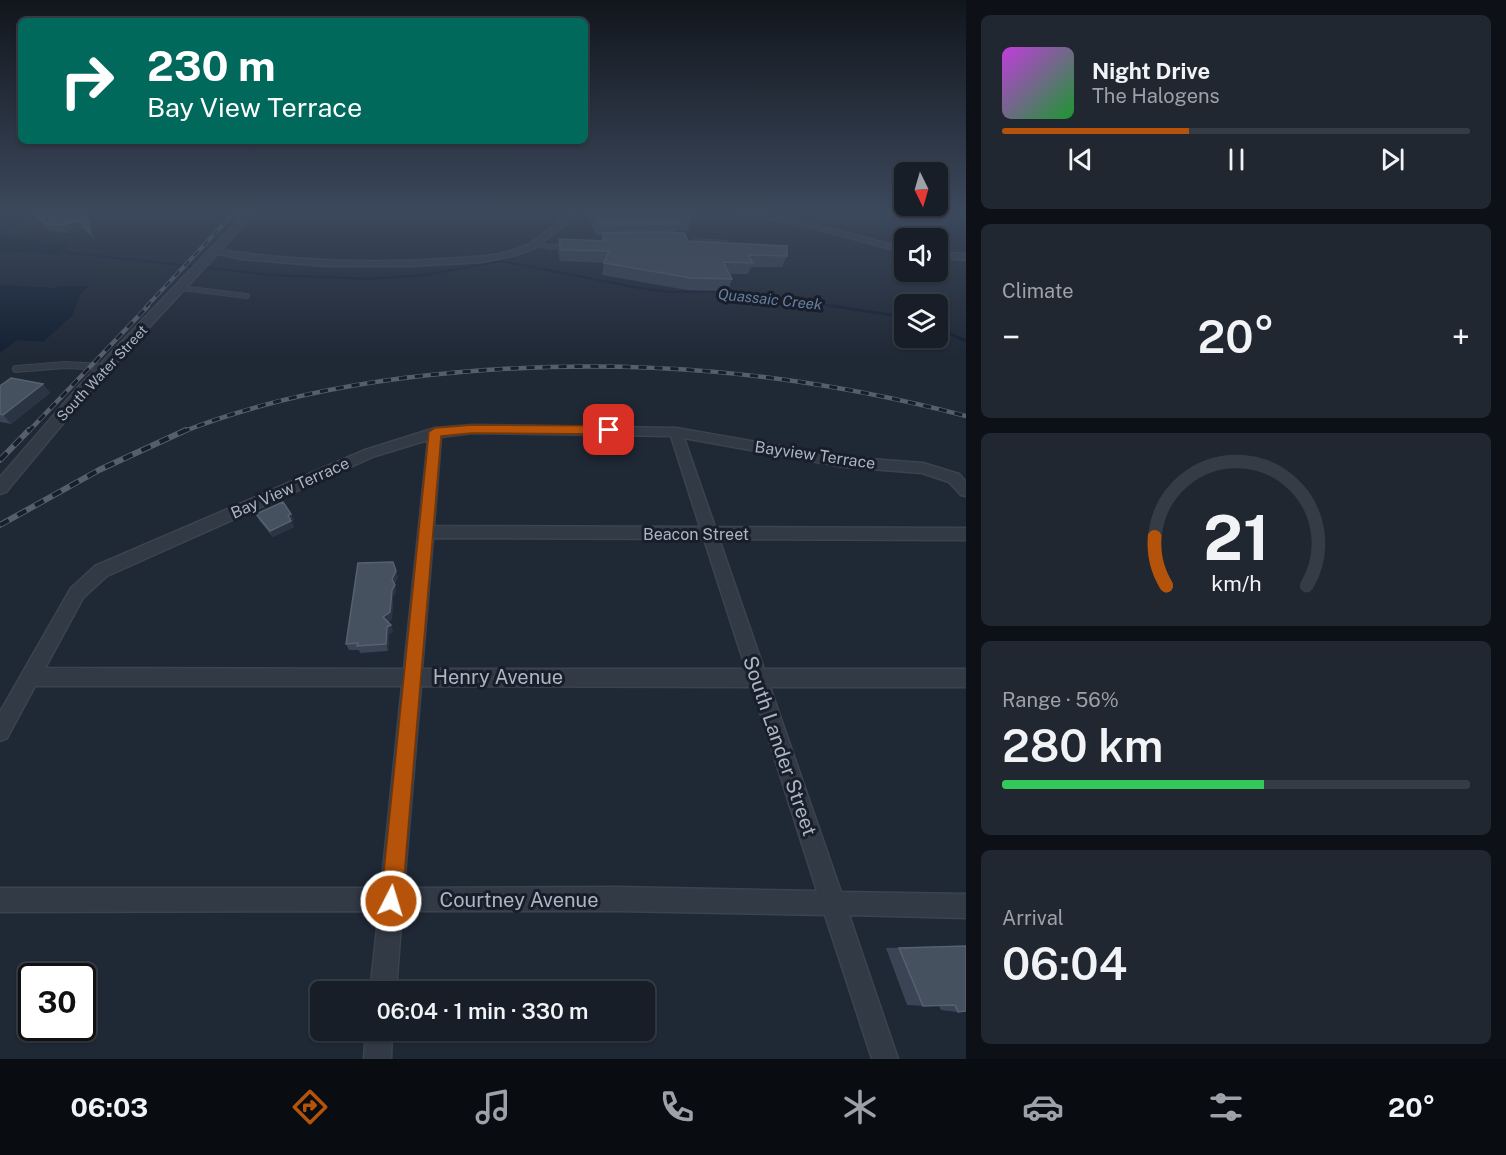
<!DOCTYPE html>
<html lang="en">
<head>
<meta charset="utf-8">
<style>
  :root { --surface:#171e28; --page:#202730; --text:#f1f3f6; --muted:#9ea2a8; --line:#363c45; --accent:#b45309 }
  body { margin:0; font-family:"Public Sans",sans-serif; background:var(--page); color:var(--text); height:100vh; display:flex; flex-direction:column; font-size:22px; white-space:nowrap }
  * { box-sizing:border-box; margin:0 }
  p { font-size:20px; color:var(--muted) }
  .icon { flex:none; width:33px; height:33px; fill:none; stroke:currentColor; stroke-width:2; stroke-linecap:round; stroke-linejoin:round }
  .map { position:relative; flex:1; overflow:hidden }
  .drawer { display:flex; flex-direction:column; gap:15px; padding:15px; background:#0d1016; width:540px }
  .drawer>* { flex:none }
  .top-card { position:absolute; left:18px; top:18px; width:570px; height:126px; border-radius:9px; box-shadow:0 2px 4px #0004,0 0 0 2px var(--line); background:#00695c; color:#fff; overflow:hidden }
  .needle { width:39px; rotate:175deg }
  .controls { position:absolute; left:894px; top:162px; display:grid; gap:12px }
  .controls a { display:grid; place-items:center; width:54px; height:54px; border-radius:9px; background:var(--surface); box-shadow:0 2px 4px #0004,0 0 0 2px var(--line); font-size:30px }
  .speed { position:absolute; left:18px; top:963px; display:flex; gap:12px; font-size:30px; font-weight:700; text-align:center }
  .speed>* { display:grid; place-content:center; width:78px; height:78px; border-radius:50%; background:var(--surface); box-shadow:0 2px 4px #0004,0 0 0 2px var(--line); line-height:1 }
  .speed .limit { border:3px solid #111; border-radius:9px; background:#fff; color:#111 }
  .pin { position:absolute; display:grid; place-items:center; width:51px; height:51px; color:#fff; margin:-26px; border-radius:12px; box-shadow:0 3px 9px #0006 }
  .me { position:absolute; width:66px; margin:-33px; rotate:5deg; stroke-linejoin:round; filter:drop-shadow(0 0 4px #0008) }
  .turn { display:flex; align-items:center; gap:21px; height:126px; padding:0 30px; font-size:27px }
  .turn .icon { width:78px; height:78px; stroke-width:2.5 }
  .turn b { display:block; font-size:42px; line-height:51px }
  .big { font-size:45px; font-weight:600; line-height:1.1 }
  .drawer .tile { flex:1; display:flex; flex-direction:column; justify-content:center; gap:9px; min-width:0; padding:0 21px; border-radius:9px; background:var(--page) }
  .drawer .dial { align-items:center; gap:0 }
  .dial svg { height:156px; overflow:visible; fill:none; stroke:var(--line); stroke-width:7; stroke-linecap:round; text-anchor:middle }
  .dial text { fill:var(--text); stroke:none }
  .song { display:flex; align-items:center; gap:18px }
  .cover { width:72px; height:72px; border-radius:9px; background:linear-gradient(135deg,hsl(290 70% 55%),hsl(130 70% 35%)) }
  .played { height:6px; border-radius:3px; background:linear-gradient(90deg,var(--accent) 40%,var(--line) 40%) }
  .keys { display:flex; justify-content:space-around; direction:ltr }
  .heat { display:flex; justify-content:space-between; align-items:center; font-size:33px; direction:ltr }
  .charge { height:9px; border-radius:4px; background:linear-gradient(90deg,#34c759 56%,var(--line) 0) }
  .trip { position:absolute; left:310px; top:981px; width:345px; height:60px; border-radius:9px; background:var(--surface); box-shadow:0 2px 4px #0004,0 0 0 2px var(--line); font-weight:600; line-height:60px; text-align:center }
  .dock { display:flex; height:96px; justify-content:space-around; align-items:center; background:#090c10; color:var(--muted) }
  .dock .icon { width:42px; height:42px }
  .dock .active { color:var(--accent) }
  .dock b { font-size:27px; color:var(--text) }
  main { display:flex; flex:1; min-height:0 }
  .map>svg:first-child { display:block }
  .water { fill:#132032 }
  .lines { fill:none; stroke-linecap:round; stroke-linejoin:round }
  .stream-far1 { stroke:#132032; stroke-width:2 }
  .stream { stroke:#132032; stroke-width:3 }
  .service-far1-casing { stroke:#3c434f; stroke-width:6 }
  .service-casing { stroke:#3c434f; stroke-width:8 }
  .minor-casing { stroke:#3c434f; stroke-width:3 }
  .tertiary-casing { stroke:#3c434f; stroke-width:3 }
  .service-far1 { stroke:#323a46; stroke-width:4.5 }
  .service { stroke:#323a46; stroke-width:6 }
  .minor { fill:#323a46; fill-rule:evenodd }
  .tertiary { fill:#323a46; fill-rule:evenodd }
  .rail-far2-casing { stroke:#545e6d; stroke-width:4 }
  .rail-far1-casing { stroke:#545e6d; stroke-width:4.5 }
  .rail-casing { stroke:#545e6d; stroke-width:6 }
  .rail-far2 { stroke:#181f2a; stroke-width:2; stroke-dasharray:7; stroke-linecap:butt }
  .rail-far1 { stroke:#181f2a; stroke-width:3; stroke-dasharray:8; stroke-linecap:butt }
  .rail { stroke:#181f2a; stroke-width:4; stroke-dasharray:10; stroke-linecap:butt }
  .wall { fill:#3a4454 }
  .shaded-wall { fill:#2a3443 }
  .building { fill:#465160; stroke:#566070; stroke-width:1.5 }
  .route { fill:#b45309; stroke:#753606; stroke-width:1.5 }
  .labels { text-anchor:middle; dominant-baseline:central; stroke-width:6; stroke-linejoin:round; paint-order:stroke }
  .far-street-label { font-size:14px; fill:#acb5c3; stroke:#181f2a }
  .far-water-label { font-size:15px; font-style:italic; fill:#657fa2; stroke:#181f2a }
  .street-label { font-size:16px; fill:#acb5c3; stroke:#181f2a }
  .near-street-label { font-size:20px; fill:#acb5c3; stroke:#181f2a }
</style>
</head>
<body>
<main>
<div class="map">
<svg width="966" height="1059" viewBox="0 0 966 1059">
  <rect width="100%" height="100%" fill="#1f2835"/>
  <g class="water">
    <polygon points="0,210 36,210 1,234 70,246 58,255 13,251 0,253"/>
    <polygon points="0,285 55,288 58,286 89,286 80,295 72,316 43,342 17,340 0,353"/>
  </g>
  <g class="lines">
    <polyline class="stream-far1" points="64,252 272,275 370,279 425,275 501,261 639,288 669,292 721,292 842,307"/>
    <g class="stream">
      <polyline points="833,306 904,317"/>
      <polyline points="938,328 966,341"/>
    </g>
    <g class="service-far1-casing">
      <g id="service-far1">
        <polyline points="251,211 321,210"/>
        <polyline points="696,241 726,243"/>
        <polyline points="535,244 551,247 567,245"/>
        <polyline points="181,288 247,296"/>
      </g>
    </g>
    <g class="service-casing">
      <polyline id="service" points="16,369 65,365 106,367"/>
    </g>
    <g class="minor-casing">
      <g id="minor">
        <polygon points="220,210 241,210 253,213 249,215"/>
        <path d="M574,210h9l-48,38 -18,7 -35,7 -72,4h-84l-84,-7 -32,-7 4,-3c77,12 154,15 232,10 26,-2 53,-2 77,-12 20,-8 32,-28 51,-37z"/>
        <polygon points="720,210 736,210 800,221 904,248 904,252 800,225"/>
        <polygon points="938,252 966,254 966,260 938,258"/>
        <path d="M472,425l204,3 168,29 79,6 36,11 7,8v14l-5,-1 -12,-13 -27,-9 -78,-6 -160,-29 31,89 251,1v12l-247,-1 45,130h202v18h-196l71,205 125,2v24l-117,-3 49,144h-26l-47,-144 -207,-4h-216l-6,81h-26l9,-81 -379,1v-24h381l21,-202h-367l-28,52 -7,3v-29l71,-124 24,-22 270,-116 70,-22zM472,433l199,3 29,91 -266,-1 7,-89zM428,440l-24,229 -359,-1 38,-70 24,-22 268,-120zM433,538l271,1 42,130h-324zM421,686l331,1 65,204 -199,-4 -214,1z"/>
        <polygon points="366,1030 392,1030 391,1059 364,1059"/>
      </g>
    </g>
    <g class="tertiary-casing">
      <polygon id="tertiary" points="248,210 258,210 90,391 6,492 0,494 0,477 80,385"/>
    </g>
    <use href="#service-far1" class="service-far1"/>
    <use href="#service" class="service"/>
    <use href="#minor" class="minor"/>
    <use href="#tertiary" class="tertiary"/>
    <g class="rail-far2-casing">
      <polyline id="rail-far2" points="146,307 237,210"/>
    </g>
    <g class="rail-far1-casing">
      <g id="rail-far1">
        <polyline points="28,432 148,306"/>
        <path d="M182,432c89,-35 184,-52 279,-60 174,-15 336,0 505,44"/>
      </g>
    </g>
    <g class="rail-casing">
      <g id="rail">
        <polyline points="0,460 29,430"/>
        <polyline points="0,525 99,470 186,430"/>
      </g>
    </g>
    <use href="#rail-far2" class="rail-far2"/>
    <use href="#rail-far1" class="rail-far1"/>
    <use href="#rail" class="rail"/>
  </g>
  <g class="wall">
    <polygon points="36,210 85,210 84,211 90,220 95,240 83,229 66,233 49,231 40,221 35,214"/>
    <polygon points="585,210 689,210 691,220 688,231 678,230 677,233 688,241 787,256 782,267 751,267 748,274 729,274 732,279 728,291 687,290 602,275 604,263 560,261 558,251 559,239 601,241 602,235 596,235 584,212"/>
    <polygon points="43,384 50,393 11,424 0,422 0,386"/>
    <polygon points="256,514 294,520 291,521 294,527 273,537 259,520"/>
    <polygon points="396,571 398,578 394,584 396,592 393,597 392,619 388,622 393,632 389,634 388,651 360,653 359,650 349,650 346,644"/>
    <polygon points="966,946 958,1012 941,1010 939,1006 923,1006 907,1005 886,948"/>
  </g>
  <g class="shaded-wall">
    <polygon points="86,213 90,220 95,240 90,232"/>
    <polygon points="78,221 83,229 66,233 62,225"/>
    <polygon points="43,384 50,393 11,424 3,415"/>
    <polygon points="291,514 294,520 291,521 294,527 273,537 270,531 288,515"/>
    <polygon points="396,571 398,578 393,586 392,579"/>
    <polygon points="395,585 396,592 393,597 392,619 385,624 383,617 392,590"/>
    <polygon points="391,625 393,632 389,634 388,651 386,644 387,627"/>
  </g>
  <g class="building">
    <polygon points="36,210 82,210 86,213 90,232 78,221 62,225 45,224 35,214"/>
    <polygon points="590,210 689,210 691,220 677,219 680,224 598,224"/>
    <polygon points="658,232 684,233 688,241 787,246 787,256 748,255 753,263 723,262 732,279 691,278 604,263 609,251 561,250 559,239 606,241 602,233"/>
    <polygon points="11,378 43,384 3,415 0,414 0,386"/>
    <polygon points="283,502 291,514 288,515 291,521 270,531 256,514"/>
    <polygon points="393,562 396,571 392,579 395,585 392,590 390,612 383,617 391,625 387,627 386,644 357,646 358,643 346,644 358,563"/>
    <polygon points="966,946 966,1011 958,1012 955,1005 923,1006 899,948"/>
  </g>
  <linearGradient id="sky" x2="0" y2="1"><stop stop-color="#11161d"/><stop offset="0.59" stop-color="#3c485c"/><stop offset="1" stop-color="#3c485c" stop-opacity="0"/></linearGradient>
  <rect width="966" height="358" fill="url(#sky)"/>
  <polygon class="route" points="472,425 609,426 614,430 609,434 472,433 441,436 402,901 399,909 391,912 384,909 381,901 429,432 435,428"/>
  <g class="labels">
    <g class="far-street-label">
      <text transform="translate(102 373) rotate(-47)">South Water Street</text>
    </g>
    <g class="far-water-label">
      <text transform="translate(770 299) rotate(6)">Quassaic Creek</text>
    </g>
    <g class="street-label">
      <text transform="translate(815 455) rotate(8)">Bayview Terrace</text>
      <text transform="translate(290 488) rotate(-24)">Bay View Terrace</text>
      <text x="696" y="534">Beacon Street</text>
    </g>
    <g class="near-street-label">
      <text x="498" y="677">Henry Avenue</text>
      <text transform="translate(780 746) rotate(71)">South Lander Street</text>
      <text x="519" y="900">Courtney Avenue</text>
    </g>
  </g>
</svg>
<div class="controls">
<a><svg class="needle" viewBox="-14 -14 28 28"><path d="M0-13l5 13h-10z" fill="#e53935"/><path d="M0 13l5-13h-10z" fill="#9ea2a8"/></svg></a>
<a><svg class="icon" aria-label="sound" viewBox="0 0 24 24"><path d="M4 9h4l5-4v14l-5-4H4zM17 9q2 3 0 6"/></svg></a>
<a><svg class="icon" aria-label="layers" viewBox="0 0 24 24"><path d="M12 4l9 5-9 5-9-5zM3 14l9 5 9-5"/></svg></a>
</div>
<div class="speed"><div class="limit">30</div></div>
<div class="pin" style="left:609px;top:430px;background:#d93025"><svg class="icon" aria-label="arrive" viewBox="0 0 24 24"><path d="M6 21V4h12l-3 4 3 4H6"/></svg></div>
<svg class="me" style="left:391px;top:901px" viewBox="-20 -20 40 40"><circle r="17" fill="#b45309" stroke="#fff" stroke-width="3"/><path d="M0-11L8 9 0 5-8 9z" fill="#fff"/></svg>
<div class="trip">06:04 · 1 min · 330 m</div>
<div class="top-card">
<div class="turn"><svg class="icon" aria-label="right" viewBox="0 0 24 24"><path d="M7 20v-9h11M14 6l5 5-5 5"/></svg><div><b>230 m</b>Bay View Terrace</div></div>
</div>
</div>
<section class="drawer">
<div class="tile">
<div class="song"><i class="cover"></i><div><b>Night Drive</b><p>The Halogens</p></div></div>
<div class="played"></div>
<div class="keys"><svg class="icon" aria-label="previous" viewBox="0 0 24 24"><path d="M18 5L8 12l10 7zM5 5v14"/></svg><svg class="icon" aria-label="pause" viewBox="0 0 24 24"><path d="M8 5v14M16 5v14"/></svg><svg class="icon" aria-label="next" viewBox="0 0 24 24"><path d="M6 5l10 7-10 7zM19 5v14"/></svg></div>
</div>
<div class="tile"><p>Climate</p>
<div class="heat"><a>−</a><b class="big">20°</b><a>+</a></div>
</div>
<div class="tile dial"><svg viewBox="0 0 100 80">
<path d="M14 69A42 42 0 1 1 86 69"/>
<path d="M14 69A42 42 0 0 1 8 44" stroke="#b45309"/>
<text x="50" y="56" font-size="32" font-weight="700">21</text>
<text x="50" y="72" font-size="11">km/h</text>
</svg></div>
<div class="tile"><p>Range · 56%</p><b class="big">280 km</b><div class="charge"></div></div>
<div class="tile"><p>Arrival</p><b class="big">06:04</b></div>
</section>
</main>
<nav class="dock">
<b>06:03</b>
<svg class="icon active" aria-label="directions" viewBox="0 0 24 24"><path d="M12 3l9 9-9 9-9-9zM9 14v-3h6M13 9l2 2-2 2"/></svg>
<svg class="icon" aria-label="music" viewBox="0 0 24 24"><path d="M9 18V5l10-2v13"/><circle cx="6" cy="18" r="3"/><circle cx="16" cy="16" r="3"/></svg>
<svg class="icon" aria-label="phone" viewBox="0 0 24 24"><path d="M5 4h4l2 5-3 2q2 4 5 5l2-3 5 2v4C11 20 4 13 5 4z"/></svg>
<svg class="icon" aria-label="climate" viewBox="0 0 24 24"><path d="M12 3v18M4 7l16 10M4 17L20 7"/></svg>
<svg class="icon" aria-label="car" viewBox="0 0 24 24"><path d="M5 17H2v-5l4-1 3-4h7l3 4 3 1v5h-3M9 17h6M6 11h13"/><circle cx="7" cy="17" r="2"/><circle cx="17" cy="17" r="2"/></svg>
<svg class="icon" aria-label="filters" viewBox="0 0 24 24"><path d="M4 7h16M4 17h16"/><circle cx="9" cy="7" r="2"/><circle cx="15" cy="17" r="2"/></svg>
<b>20°</b>
</nav>
</body>
</html>
